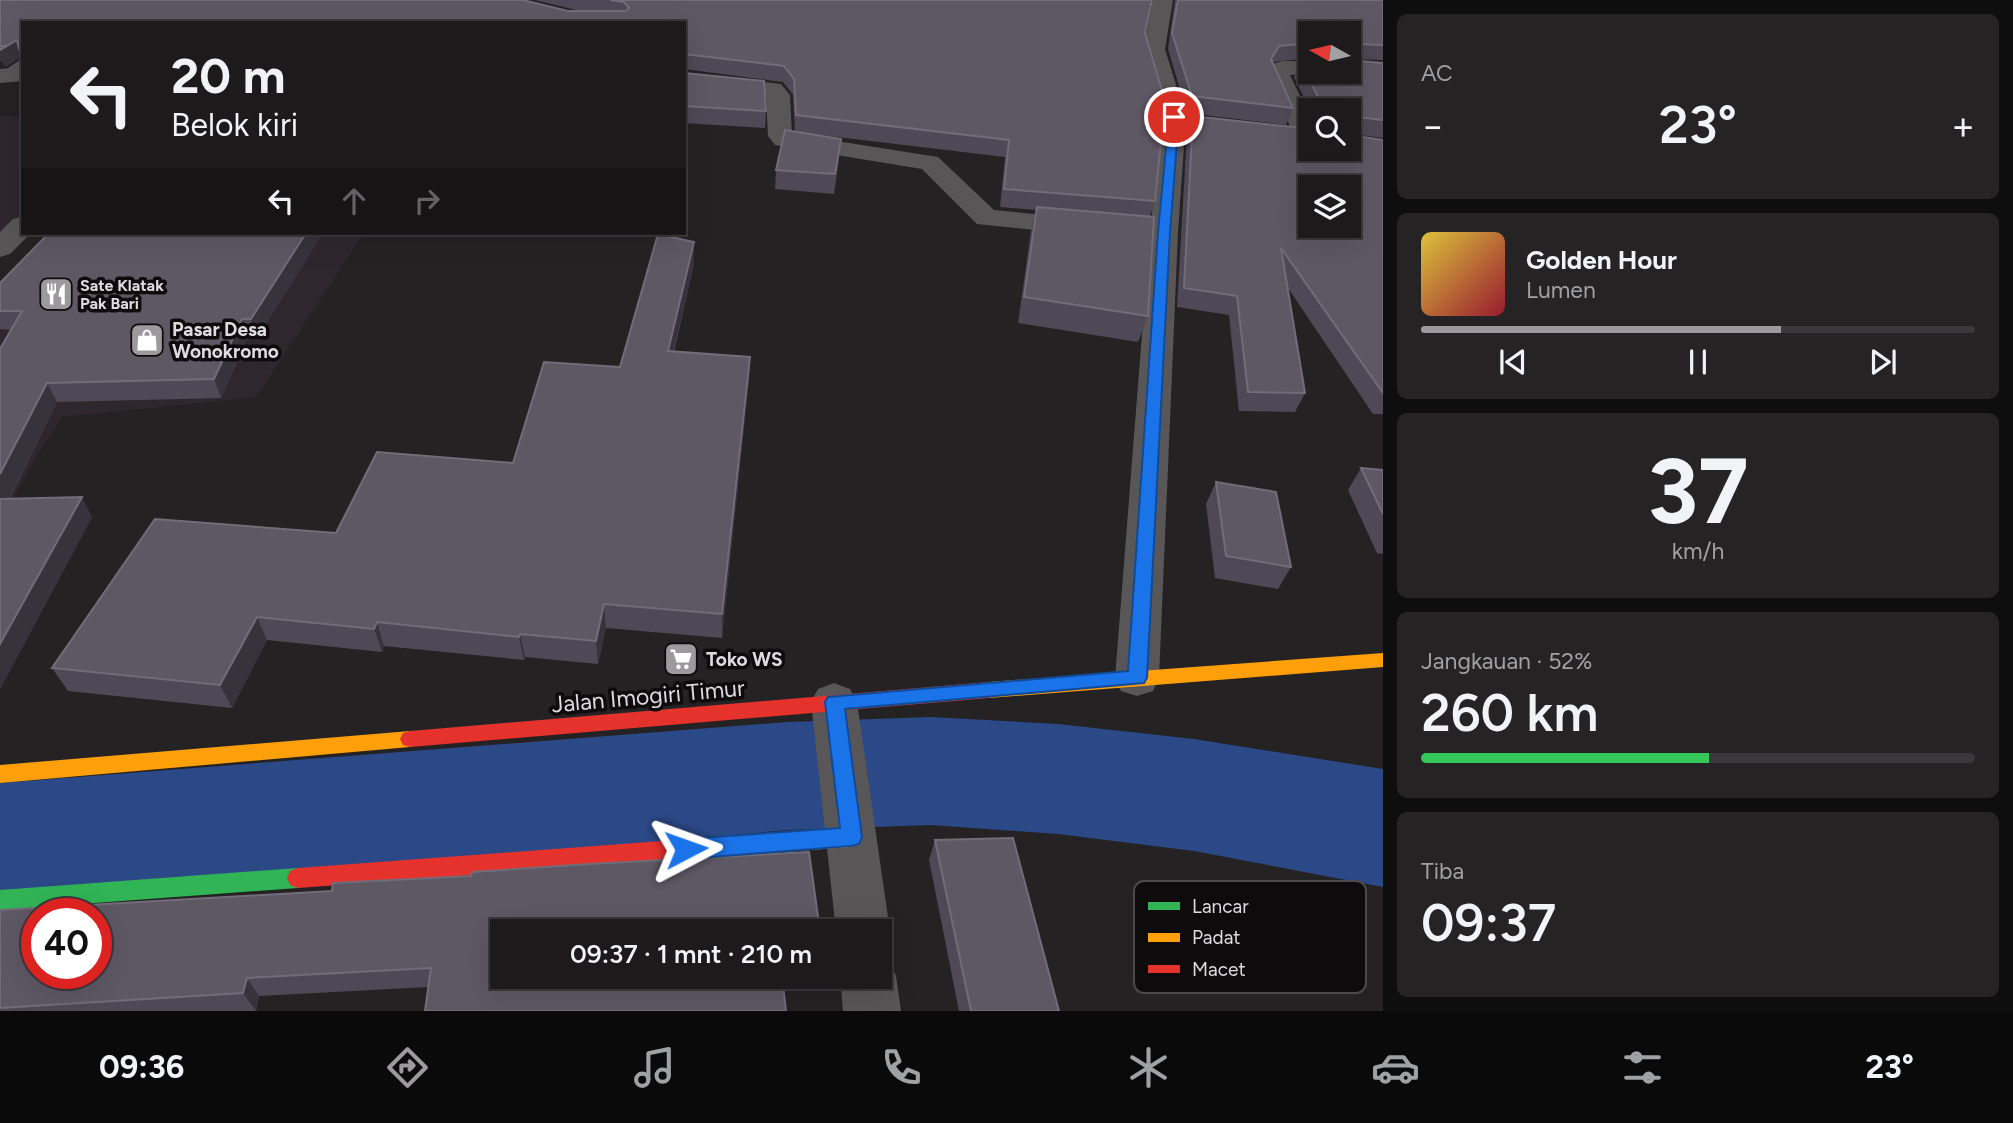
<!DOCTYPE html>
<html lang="id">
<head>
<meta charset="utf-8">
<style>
  :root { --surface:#1c1a1b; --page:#252324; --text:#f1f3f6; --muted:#a0a1a3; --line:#3a383a; --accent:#9d9a9d }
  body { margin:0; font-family:Figtree,sans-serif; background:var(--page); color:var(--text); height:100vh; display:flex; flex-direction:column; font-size:26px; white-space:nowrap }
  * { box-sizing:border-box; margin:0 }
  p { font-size:23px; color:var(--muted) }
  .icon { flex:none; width:38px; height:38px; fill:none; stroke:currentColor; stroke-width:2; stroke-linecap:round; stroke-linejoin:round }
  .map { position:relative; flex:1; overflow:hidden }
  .drawer { display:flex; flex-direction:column; gap:14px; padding:14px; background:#0f0e0f; width:630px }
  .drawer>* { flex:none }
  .banner { position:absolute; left:21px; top:21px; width:665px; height:214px; border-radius:0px; box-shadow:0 7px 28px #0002,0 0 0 2px var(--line); background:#1c1a1b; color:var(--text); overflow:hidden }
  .needle { width:46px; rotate:278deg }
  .fabs { position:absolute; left:1298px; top:21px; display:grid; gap:14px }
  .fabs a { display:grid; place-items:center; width:63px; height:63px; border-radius:0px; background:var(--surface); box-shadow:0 7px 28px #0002,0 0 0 2px var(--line); font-size:35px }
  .speed { position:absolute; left:21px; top:898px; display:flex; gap:14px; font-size:35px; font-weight:700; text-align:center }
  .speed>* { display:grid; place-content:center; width:91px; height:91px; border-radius:50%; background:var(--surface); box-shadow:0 7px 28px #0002,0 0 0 2px var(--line); line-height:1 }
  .speed .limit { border:10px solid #d22; background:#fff; color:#111 }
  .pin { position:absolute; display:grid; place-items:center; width:60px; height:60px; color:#fff; margin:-30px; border:4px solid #fff; border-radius:50%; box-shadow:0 2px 7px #0007 }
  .me { position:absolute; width:77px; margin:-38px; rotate:86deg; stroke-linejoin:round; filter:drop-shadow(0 0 5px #0008) }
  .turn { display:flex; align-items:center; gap:24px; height:147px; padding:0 35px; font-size:32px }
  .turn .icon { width:91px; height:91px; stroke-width:2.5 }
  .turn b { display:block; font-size:49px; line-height:60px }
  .lanes { display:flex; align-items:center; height:66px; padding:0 35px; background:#0003; justify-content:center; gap:35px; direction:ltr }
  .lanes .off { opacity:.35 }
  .big { font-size:52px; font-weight:600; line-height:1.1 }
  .drawer .tile { flex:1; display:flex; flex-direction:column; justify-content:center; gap:10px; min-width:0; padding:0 24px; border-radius:10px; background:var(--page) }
  .drawer .dial { align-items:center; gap:0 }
  .dial b { font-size:91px; line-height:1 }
  .song { display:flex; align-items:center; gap:21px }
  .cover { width:84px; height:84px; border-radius:10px; background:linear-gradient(135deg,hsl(50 70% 55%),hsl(350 70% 35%)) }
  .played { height:7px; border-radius:4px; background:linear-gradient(90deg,var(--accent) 65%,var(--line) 65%) }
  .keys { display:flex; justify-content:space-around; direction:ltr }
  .heat { display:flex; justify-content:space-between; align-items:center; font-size:38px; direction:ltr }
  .charge { height:10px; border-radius:5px; background:linear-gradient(90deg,#34c759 52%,var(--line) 0) }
  .trip { position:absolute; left:490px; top:919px; width:402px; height:70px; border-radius:0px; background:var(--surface); box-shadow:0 7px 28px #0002,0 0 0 2px var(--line); font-weight:600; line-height:70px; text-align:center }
  .tabs { display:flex; height:112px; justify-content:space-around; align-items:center; background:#0b0a0b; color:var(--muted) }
  .tabs .icon { width:49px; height:49px }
  .tabs .selected { color:var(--accent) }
  .tabs b { font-size:32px; color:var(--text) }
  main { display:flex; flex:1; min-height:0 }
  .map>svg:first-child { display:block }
  .built { fill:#30272e }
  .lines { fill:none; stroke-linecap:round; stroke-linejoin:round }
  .river { fill:#2b4987; fill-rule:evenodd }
  .lane { fill:#585657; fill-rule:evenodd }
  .street { fill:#585657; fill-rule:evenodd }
  .fast { fill:#30b455; fill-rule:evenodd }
  .slow { fill:#ff9f0a; fill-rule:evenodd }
  .jam { fill:#e5322d; fill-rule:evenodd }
  .wall { fill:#4f4856 }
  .shaded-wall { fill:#38323c }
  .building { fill:#5e5865; stroke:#726c78; stroke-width:2; fill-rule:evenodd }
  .route { fill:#1a73e8; stroke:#114b97; stroke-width:2 }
  .labels { text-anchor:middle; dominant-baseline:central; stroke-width:7; stroke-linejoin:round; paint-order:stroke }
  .far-poi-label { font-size:16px; font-weight:bold; fill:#dedbde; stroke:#0e0b0d; text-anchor:start }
  .poi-label { font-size:19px; font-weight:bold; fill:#dedbde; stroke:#0e0b0d; text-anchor:start }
  .near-street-label { font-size:23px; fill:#dedbde; stroke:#0e0b0d }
  .key { fill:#0e0b0d; stroke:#4c494c; stroke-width:2 }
  .key-label { font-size:19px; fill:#dedbde }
</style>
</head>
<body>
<main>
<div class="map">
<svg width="1383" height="1011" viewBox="0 0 1383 1011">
  <rect width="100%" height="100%" fill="#252224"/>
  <g class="built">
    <polygon points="0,116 23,117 23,214 0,236"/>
    <polygon points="50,233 364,233 256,397 62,417 33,462 0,525 0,283"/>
  </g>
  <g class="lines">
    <polygon class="river" points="931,717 1058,724 1194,739 1383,769 1383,887 1194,851 1058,834 931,825 787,830 0,903 0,783 787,722"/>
    <polygon class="lane" points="23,58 23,69 12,78 2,78 2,72"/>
    <g class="street">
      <polygon points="1153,0 1173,0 1165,49 1186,117 1178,232 1159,678 1153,691 1137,696 1121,691 1115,678 1150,232 1162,117 1143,49"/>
      <polygon points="1283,61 1311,61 1311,72 1319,72 1290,75 1311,119 1311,144 1298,143 1295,138 1268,74 1275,63"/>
      <polygon points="23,67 23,81 0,83 0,69"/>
      <polygon points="684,72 781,84 790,95 792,134 938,157 994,210 1085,219 1095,221 1099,227 1095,233 1085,235 977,224 922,169 775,145 768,136 766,95 684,86"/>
      <polygon points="23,217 23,233 31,233 10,254 0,257 0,232 13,219"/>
      <polygon points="834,683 850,689 857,702 890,931 880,951 880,931 836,931 811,702 818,689"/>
      <polygon points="880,953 888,956 896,976 901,1011 843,1011 840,976 880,976"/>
    </g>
    <polygon class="fast" points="298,868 306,871 309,878 306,885 298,888 0,910 0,890"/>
    <g class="slow">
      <polygon points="1383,653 1383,667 989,698 982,695 980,690 982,685 989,682"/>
      <polygon points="410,731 417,733 420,739 417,745 410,747 0,783 0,765"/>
      <polygon points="851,827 858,830 861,837 858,844 851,847 755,854 748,851 745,844 748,837 755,834"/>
    </g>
    <g class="jam">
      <polygon points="989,682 996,685 998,690 996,695 989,698 410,747 403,745 400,739 403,733 410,731"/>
      <polygon points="755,834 762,837 765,844 762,851 755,854 298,888 290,885 287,878 290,871 298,868"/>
    </g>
  </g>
  <g class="wall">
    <polygon points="0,0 568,11 580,11 535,0 1152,0 1145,33 1155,201 1150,216 1148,316 1138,342 1018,323 1031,231 1036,210 1000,207 1005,157 795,132 793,95 783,82 684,69 684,23 23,23 23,58 22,56 7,66 4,66 3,62 0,62"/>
    <polygon points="1175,0 1383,0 1383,60 1351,59 1383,63 1383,138 1352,134 1351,135 1383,140 1383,414 1373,414 1288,288 1305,393 1295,412 1239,411 1229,315 1177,307 1187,133 1193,116 1311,149 1349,110 1311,110 1311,112 1294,77 1300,61 1349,72 1349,33 1311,33 1311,58 1273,62 1293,108 1286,125 1187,113 1168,49"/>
    <polygon points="684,73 766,111 765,128 684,123"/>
    <polygon points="839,158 834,194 775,189 776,170"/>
    <polygon points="49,233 323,233 257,338 248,338 221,398 57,402 10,499 92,517 0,689 0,349 12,330 0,329 0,283"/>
    <polygon points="694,264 674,352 749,379 722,638 606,628 598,664 525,657 524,660 384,646 382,652 267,640 232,708 68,691 52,668 336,533 513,463 620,367"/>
    <polygon points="1361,468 1383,470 1383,554 1377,553 1348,490"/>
    <polygon points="1216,482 1291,567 1278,589 1215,578 1206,504"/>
    <polygon points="935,840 1059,1011 959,1011 929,860"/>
    <polygon points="471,876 428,987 259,996 256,1011 0,1011 0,910 332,891"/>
  </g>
  <g class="shaded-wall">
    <polygon points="17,40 22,56 7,66 4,66 3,62 0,62 0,46"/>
    <polygon points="306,233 323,233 257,338 251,319"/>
    <polygon points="694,242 694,264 668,374 668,351"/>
    <polygon points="242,319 248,338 221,398 214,379"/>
    <polygon points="750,357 749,379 722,638 722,614"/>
    <polygon points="47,383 57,402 0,518 0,474"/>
    <polygon points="82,497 92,517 0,689 0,644"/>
    <polygon points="604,604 606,628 598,664 596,641"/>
    <polygon points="257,617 267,640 232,708 220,685"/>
    <polygon points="377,622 384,646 382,652 374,629"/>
    <polygon points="520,634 525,657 524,660 519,637"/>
    <polygon points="247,978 259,996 256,1011 243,993"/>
  </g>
  <g class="building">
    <polygon points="0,0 523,0 568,11 626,11 629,8 624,2 610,0 1152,0 1145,33 1165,101 1155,201 1004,189 1009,140 796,115 794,79 784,66 684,54 684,23 23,23 23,49 19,49 17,40 0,50 0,49 5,46 0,46"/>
    <polygon points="1178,0 1383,0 1383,45 1356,44 1353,54 1349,54 1349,33 1311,33 1311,43 1279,46 1271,59 1293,108 1192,96 1172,33"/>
    <polygon points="1311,60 1311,72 1349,72 1349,60 1383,63 1383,120 1357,117 1354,119 1354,129 1349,131 1349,110 1320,110 1320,101 1300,61"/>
    <polygon points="684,73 764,81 766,111 684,106"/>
    <path d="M1193,116l118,13v20h38v-14l34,5v253l-102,-145 24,145 -57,-1 -11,-96 -53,-8zM1311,187h38v39h-38z"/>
    <polygon points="785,130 841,139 835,174 776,170"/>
    <polygon points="1037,207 1154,217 1148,316 1024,297"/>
    <polygon points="49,233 306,233 251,319 242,319 214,379 47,383 0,474 0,349 22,311 0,311 0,283"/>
    <polygon points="658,234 694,242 668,351 750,357 722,614 604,604 596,641 520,634 519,637 377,622 374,629 257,617 220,685 52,668 155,519 336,533 377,452 513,463 544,362 620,367"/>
    <polygon points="1361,468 1383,470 1383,514"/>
    <polygon points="1216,482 1276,492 1291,567 1226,556"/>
    <polygon points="82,497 0,644 0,499"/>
    <polygon points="1013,838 1059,1011 971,1011 935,840"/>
    <path d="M809,852l11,79h-318v45h280l4,35h-361l6,-43 -184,10 -4,15 -243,15v-98l332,-19 1,-8 138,-7 1,-4 117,-8zM37,914h59v59h-59z"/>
  </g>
  <polygon class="route" points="1174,114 1179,117 1170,232 1147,678 1144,683 845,709 862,837 859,844 851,846 686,859 679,856 676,849 679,842 686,839 840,828 825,702 828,697 1128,671 1158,232 1169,117"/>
  <defs>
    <g id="restaurant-square" transform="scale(1.75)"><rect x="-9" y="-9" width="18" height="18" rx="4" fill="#9d9a9d" stroke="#0e0b0d"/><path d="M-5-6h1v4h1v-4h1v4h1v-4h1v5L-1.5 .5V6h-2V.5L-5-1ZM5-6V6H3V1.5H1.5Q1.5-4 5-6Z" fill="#fff"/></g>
    <g id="shop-square" transform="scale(1.75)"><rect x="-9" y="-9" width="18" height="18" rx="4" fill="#9d9a9d" stroke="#0e0b0d"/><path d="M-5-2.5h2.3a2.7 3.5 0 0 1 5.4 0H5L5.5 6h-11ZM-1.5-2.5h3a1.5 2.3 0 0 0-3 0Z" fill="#fff"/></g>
    <g id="supermarket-square" transform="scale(1.75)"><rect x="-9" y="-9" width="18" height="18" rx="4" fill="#9d9a9d" stroke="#0e0b0d"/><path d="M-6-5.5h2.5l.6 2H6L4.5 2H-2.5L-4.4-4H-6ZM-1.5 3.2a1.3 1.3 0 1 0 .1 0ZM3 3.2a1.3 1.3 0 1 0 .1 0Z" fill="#fff"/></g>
  </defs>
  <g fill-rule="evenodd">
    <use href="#restaurant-square" x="56" y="294"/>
    <use href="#shop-square" x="147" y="340"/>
    <use href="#supermarket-square" x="681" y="659"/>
  </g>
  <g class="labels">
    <g class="far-poi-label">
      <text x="80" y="285">Sate Klatak<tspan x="80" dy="18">Pak Bari</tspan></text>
    </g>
    <g class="poi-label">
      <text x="172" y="329">Pasar Desa<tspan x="172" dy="22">Wonokromo</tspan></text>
      <text x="706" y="659">Toko WS</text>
    </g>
    <g class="near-street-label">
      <text transform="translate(648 696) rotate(-5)">Jalan Imogiri Timur</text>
    </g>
  </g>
  <rect x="1134" y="881" width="232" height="112" rx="10" class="key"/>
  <rect x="1148" y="902" width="32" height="8" fill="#30b455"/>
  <rect x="1148" y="933" width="32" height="9" fill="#ff9f0a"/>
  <rect x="1148" y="965" width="32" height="8" fill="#e5322d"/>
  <g class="key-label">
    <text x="1192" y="913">Lancar</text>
    <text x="1192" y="944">Padat</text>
    <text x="1192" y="976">Macet</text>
  </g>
</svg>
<div class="fabs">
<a><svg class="needle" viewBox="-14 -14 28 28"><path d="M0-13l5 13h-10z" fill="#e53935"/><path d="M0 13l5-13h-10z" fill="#a0a1a3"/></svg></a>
<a><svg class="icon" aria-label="search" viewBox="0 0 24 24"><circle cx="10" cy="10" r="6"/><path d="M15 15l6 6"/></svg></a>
<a><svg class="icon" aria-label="layers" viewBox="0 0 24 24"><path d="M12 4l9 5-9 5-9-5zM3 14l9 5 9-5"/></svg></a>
</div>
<div class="speed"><div class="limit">40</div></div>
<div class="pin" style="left:1174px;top:117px;background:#d93025"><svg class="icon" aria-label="arrive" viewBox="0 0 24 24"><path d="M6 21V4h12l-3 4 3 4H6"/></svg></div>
<svg class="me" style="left:686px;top:849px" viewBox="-20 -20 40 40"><path d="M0-17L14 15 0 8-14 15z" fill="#1a73e8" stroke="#fff" stroke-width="4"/></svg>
<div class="trip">09:37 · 1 mnt · 210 m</div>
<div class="banner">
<div class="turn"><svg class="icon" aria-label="left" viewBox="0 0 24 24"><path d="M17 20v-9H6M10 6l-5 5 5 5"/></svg><div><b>20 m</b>Belok kiri</div></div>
<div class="lanes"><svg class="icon" aria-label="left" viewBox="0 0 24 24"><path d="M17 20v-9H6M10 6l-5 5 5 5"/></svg><svg class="icon off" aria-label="ahead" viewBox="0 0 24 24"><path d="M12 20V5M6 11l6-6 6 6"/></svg><svg class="icon off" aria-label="right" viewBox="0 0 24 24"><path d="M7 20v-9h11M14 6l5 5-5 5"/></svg></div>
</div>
</div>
<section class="drawer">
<div class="tile"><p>AC</p>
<div class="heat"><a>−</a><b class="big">23°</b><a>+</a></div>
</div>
<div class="tile">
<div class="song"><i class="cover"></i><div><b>Golden Hour</b><p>Lumen</p></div></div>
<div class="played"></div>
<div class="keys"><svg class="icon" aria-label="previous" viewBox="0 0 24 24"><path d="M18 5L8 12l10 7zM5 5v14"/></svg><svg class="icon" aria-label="pause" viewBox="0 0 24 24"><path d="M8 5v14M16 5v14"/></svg><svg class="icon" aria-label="next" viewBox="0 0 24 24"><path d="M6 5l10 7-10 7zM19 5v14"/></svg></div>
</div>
<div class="tile dial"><b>37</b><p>km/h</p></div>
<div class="tile"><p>Jangkauan · 52%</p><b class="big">260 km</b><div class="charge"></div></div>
<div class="tile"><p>Tiba</p><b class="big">09:37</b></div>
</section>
</main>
<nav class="tabs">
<b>09:36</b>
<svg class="icon selected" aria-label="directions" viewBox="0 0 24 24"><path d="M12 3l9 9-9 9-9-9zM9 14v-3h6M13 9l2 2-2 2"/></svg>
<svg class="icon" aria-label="music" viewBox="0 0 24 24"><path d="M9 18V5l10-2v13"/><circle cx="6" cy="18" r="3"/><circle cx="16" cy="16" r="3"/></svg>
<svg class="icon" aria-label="phone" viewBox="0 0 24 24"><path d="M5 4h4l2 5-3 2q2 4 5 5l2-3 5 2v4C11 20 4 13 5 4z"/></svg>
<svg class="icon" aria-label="climate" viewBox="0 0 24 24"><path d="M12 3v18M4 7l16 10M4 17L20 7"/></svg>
<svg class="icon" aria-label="car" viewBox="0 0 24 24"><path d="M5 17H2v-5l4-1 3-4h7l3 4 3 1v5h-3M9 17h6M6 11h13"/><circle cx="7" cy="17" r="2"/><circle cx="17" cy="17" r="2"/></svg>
<svg class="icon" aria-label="filters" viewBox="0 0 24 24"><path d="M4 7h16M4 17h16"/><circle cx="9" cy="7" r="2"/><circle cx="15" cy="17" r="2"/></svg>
<b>23°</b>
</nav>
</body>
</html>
